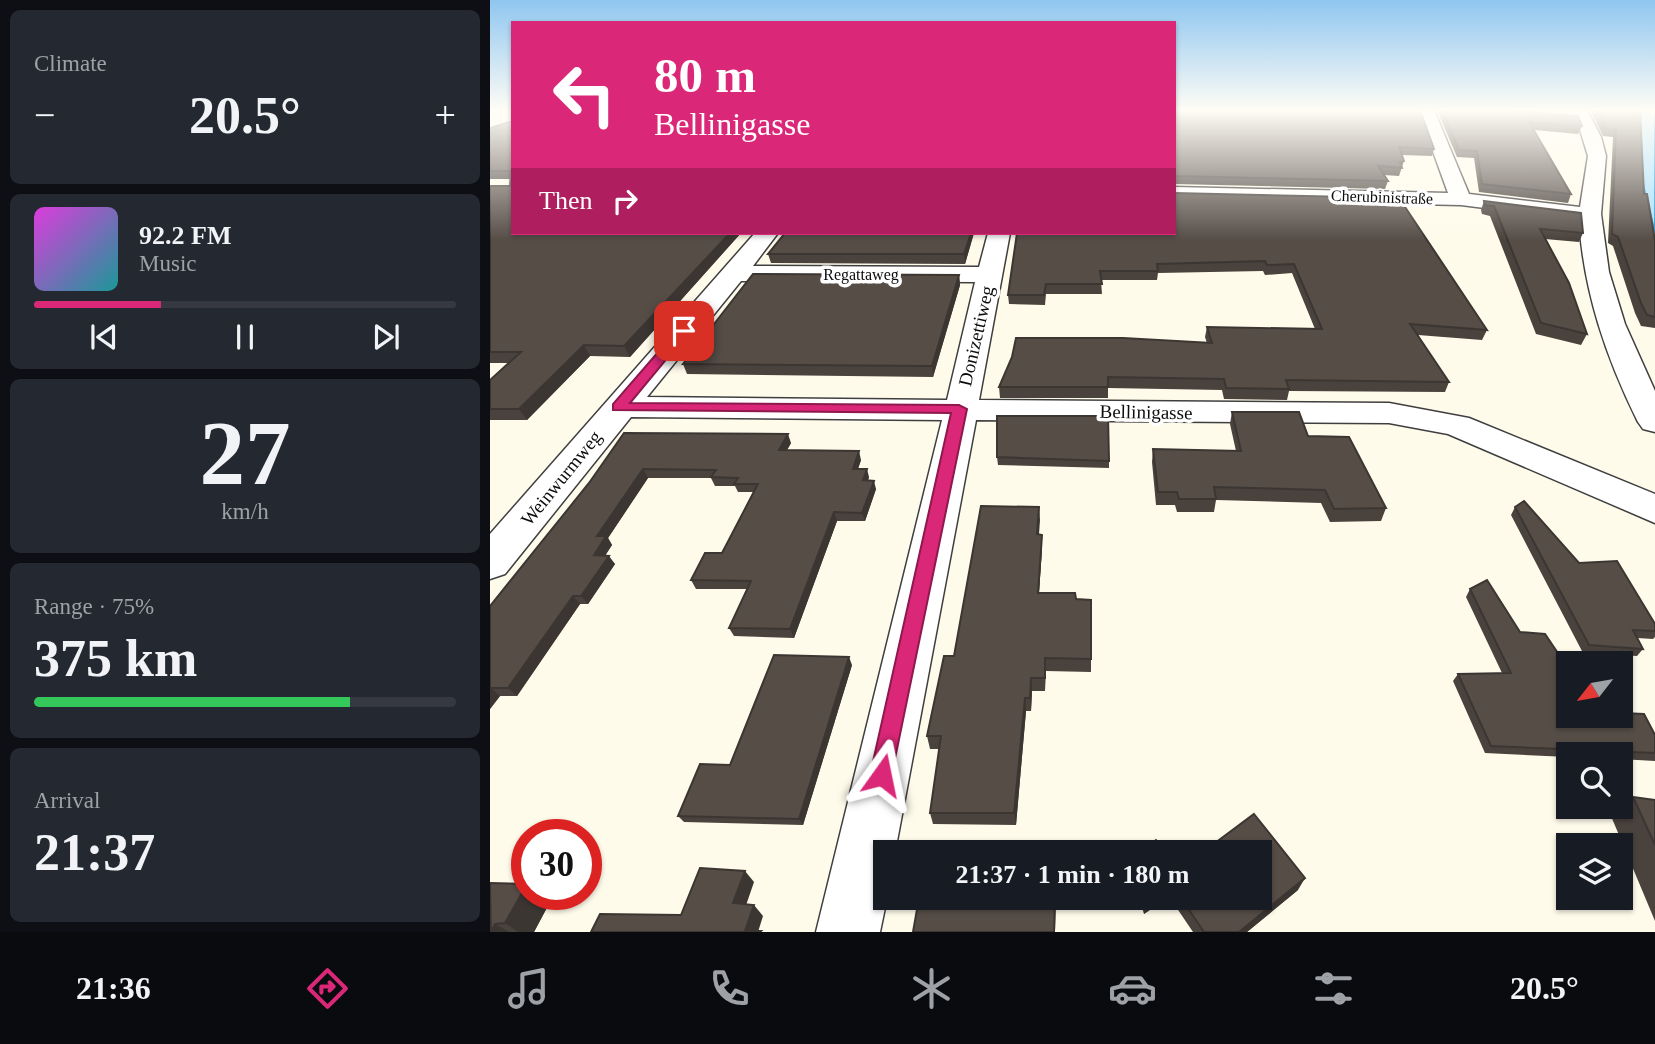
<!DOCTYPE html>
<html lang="en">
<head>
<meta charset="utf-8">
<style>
  :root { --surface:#171b24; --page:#242831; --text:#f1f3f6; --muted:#9ea1a6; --line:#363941; --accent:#db2777 }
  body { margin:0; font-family:"Times New Roman",serif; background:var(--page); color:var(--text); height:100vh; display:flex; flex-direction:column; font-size:26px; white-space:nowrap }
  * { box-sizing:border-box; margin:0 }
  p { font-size:23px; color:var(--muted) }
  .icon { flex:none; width:38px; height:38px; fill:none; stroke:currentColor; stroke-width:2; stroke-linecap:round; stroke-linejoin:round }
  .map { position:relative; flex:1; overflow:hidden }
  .drawer { display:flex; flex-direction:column; gap:10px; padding:10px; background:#0d0f14; width:490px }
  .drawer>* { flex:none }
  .hud { position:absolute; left:21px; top:21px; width:665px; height:214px; border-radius:0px; box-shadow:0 2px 5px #0004; background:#db2777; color:#fff; overflow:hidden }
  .needle { width:46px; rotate:239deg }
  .fabs { position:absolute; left:1066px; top:651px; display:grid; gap:14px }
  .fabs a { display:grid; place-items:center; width:77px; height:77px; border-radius:0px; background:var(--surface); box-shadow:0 2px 5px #0004; font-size:35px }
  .speed { position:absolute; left:21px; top:819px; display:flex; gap:14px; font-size:35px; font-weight:700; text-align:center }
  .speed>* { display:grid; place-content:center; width:91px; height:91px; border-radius:50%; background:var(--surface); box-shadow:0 2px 5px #0004; line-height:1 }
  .speed .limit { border:10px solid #d22; background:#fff; color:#111 }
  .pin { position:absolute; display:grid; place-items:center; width:60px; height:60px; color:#fff; margin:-30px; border-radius:14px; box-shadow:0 4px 10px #0006 }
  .me { position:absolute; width:77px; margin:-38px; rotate:12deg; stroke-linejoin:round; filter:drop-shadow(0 0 5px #0008) }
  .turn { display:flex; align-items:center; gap:24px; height:147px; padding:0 28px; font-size:32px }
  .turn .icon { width:91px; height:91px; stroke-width:2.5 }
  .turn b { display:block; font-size:49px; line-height:60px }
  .then { display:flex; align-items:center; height:66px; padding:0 28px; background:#0003; gap:14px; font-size:26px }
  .big { font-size:52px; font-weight:600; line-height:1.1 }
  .drawer .widget { flex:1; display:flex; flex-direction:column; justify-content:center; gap:10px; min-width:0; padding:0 24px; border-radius:10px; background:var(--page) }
  .drawer .dial { align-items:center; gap:0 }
  .dial b { font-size:91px; line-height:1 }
  .song { display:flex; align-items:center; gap:21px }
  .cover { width:84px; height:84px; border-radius:10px; background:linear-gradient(135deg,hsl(300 70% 55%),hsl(180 70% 35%)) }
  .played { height:7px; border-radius:4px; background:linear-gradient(90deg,var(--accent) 30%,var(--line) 30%) }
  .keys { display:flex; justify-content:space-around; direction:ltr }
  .heat { display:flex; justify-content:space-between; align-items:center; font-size:38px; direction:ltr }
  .charge { height:10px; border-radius:5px; background:linear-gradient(90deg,#34c759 75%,var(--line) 0) }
  .trip { position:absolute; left:383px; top:840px; width:399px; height:70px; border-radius:0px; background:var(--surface); box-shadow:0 2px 5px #0004; font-weight:600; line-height:70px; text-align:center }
  .tab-bar { display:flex; height:112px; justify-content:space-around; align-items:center; background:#090b0e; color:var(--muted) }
  .tab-bar .icon { width:49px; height:49px }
  .tab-bar .on { color:var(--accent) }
  .tab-bar b { font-size:32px; color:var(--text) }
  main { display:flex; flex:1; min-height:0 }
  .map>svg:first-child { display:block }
  .water { fill:#aae0fc; stroke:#2b99d9; stroke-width:2 }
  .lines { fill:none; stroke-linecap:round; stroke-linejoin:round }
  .minor-casing { stroke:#3f3f3f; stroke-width:3 }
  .minor { fill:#fff; fill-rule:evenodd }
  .wall { fill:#4a423d }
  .shaded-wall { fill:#3c3632 }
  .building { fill:#564d47; stroke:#3c3632; stroke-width:2 }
  .route { fill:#db2777; stroke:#8e194d; stroke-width:2 }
  .labels { text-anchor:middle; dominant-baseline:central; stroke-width:7; stroke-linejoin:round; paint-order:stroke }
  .far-street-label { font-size:16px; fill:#0c0c0c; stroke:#fff }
  .street-label { font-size:19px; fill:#0c0c0c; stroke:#fff }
</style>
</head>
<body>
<main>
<section class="drawer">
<div class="widget"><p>Climate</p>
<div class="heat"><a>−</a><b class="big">20.5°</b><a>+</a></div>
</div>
<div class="widget">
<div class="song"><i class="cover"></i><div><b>92.2 FM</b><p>Music</p></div></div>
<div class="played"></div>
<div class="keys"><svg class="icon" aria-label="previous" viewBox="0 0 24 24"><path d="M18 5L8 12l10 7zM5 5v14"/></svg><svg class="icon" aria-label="pause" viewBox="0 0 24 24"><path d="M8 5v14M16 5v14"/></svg><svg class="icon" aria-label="next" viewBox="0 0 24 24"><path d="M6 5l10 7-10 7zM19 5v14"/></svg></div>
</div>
<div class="widget dial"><b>27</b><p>km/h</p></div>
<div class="widget"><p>Range · 75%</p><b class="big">375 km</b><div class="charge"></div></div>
<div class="widget"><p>Arrival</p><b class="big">21:37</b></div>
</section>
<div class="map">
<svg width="1165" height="932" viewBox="0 0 1165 932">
  <rect width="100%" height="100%" fill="#fffbeb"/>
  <polygon class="water" points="1142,110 1165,110 1165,233 1147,160"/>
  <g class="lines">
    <g class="minor-casing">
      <g id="minor">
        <path d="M928,110h16l35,84 111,13 8,-51 -11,-36 -72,-5 -8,-5h90l14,27 5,19 -5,58 8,58 16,52 30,67v41l-12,-3 -5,-7c-32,-65 -54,-129 -59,-202l-118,-15 -287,-6v-12l274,6z"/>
        <path d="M265,233h23l-25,33 226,1 9,-34h22l-31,167 410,3 80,15 186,76v29l-207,-89 -59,-11 -413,-3 -81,432h-9l1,46 -7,34h-64l126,-512 -311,-3 -126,157 -15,5v-45zM251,281l234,1 -28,118 -300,-3z"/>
      </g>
    </g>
    <use href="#minor" class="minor"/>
  </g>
  <g class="wall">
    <polygon points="684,110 944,149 942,156 912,155 914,161 909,176 894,175 898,181 895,189 684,184"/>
    <polygon points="947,110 1016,110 1092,126 1088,134 1044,130 1081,194 1078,203 989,192 984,158 967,157"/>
    <polygon points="1100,110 1150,110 1154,194 1165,240 1165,328 1151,326 1145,313 1123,246 1118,243 1123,137 1113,136"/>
    <polygon points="0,128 251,233 140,357 100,356 37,420 0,420 0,380 19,363 0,363 0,186 20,186 20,179 0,179"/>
    <polygon points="684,193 997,330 992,340 928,335 959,382 955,392 799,391 797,400 734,399 732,390 618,388 618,398 510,398 509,387 717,343 715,337 717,327 825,329 802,273 775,275 773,271 668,273 667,280 611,280 612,294 556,294 555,305 519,304 518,295"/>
    <polygon points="994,201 1093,233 1089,242 1055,239 1097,334 1091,345 1046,334 1000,216 992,214 991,210"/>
    <polygon points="484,233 475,264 281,263 278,254"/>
    <polygon points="469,275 470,285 443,377 197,374 193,364"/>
    <polygon points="742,412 818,436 896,508 891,521 840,522 831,503 726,500 724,512 687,512 685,505 666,505 662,462 663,449 746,451 740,424"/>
    <polygon points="134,433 301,443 297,450 371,460 368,469 379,477 378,480 386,489 375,521 347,521 304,638 244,636 239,628 257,589 206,589 201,580 232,553 263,492 248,492 245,486 225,486 221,478 158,478 118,538 122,545 115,555 125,564 98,604 90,604 27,696 10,696 0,709 0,606 99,483"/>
    <polygon points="507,457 619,461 619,468 508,465"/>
    <polygon points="549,507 549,534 552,535 552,548 549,593 586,599 601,659 601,672 556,671 555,691 542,691 541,711 536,711 526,825 443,824 440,813 449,749 440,749 437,736 464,656"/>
    <polygon points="1025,507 1089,563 1165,624 1165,637 1163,639 1147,638 1153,649 1147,656 1093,653 1021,515"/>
    <polygon points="980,589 1078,716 1132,713 1165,735 1165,761 1130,759 1130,754 1078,754 1078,757 995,753 963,681 968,674 1012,673 976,597"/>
    <polygon points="362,665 313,825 194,822 188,816 240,765"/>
    <polygon points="1143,797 1165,800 1165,921 1121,816"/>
    <polygon points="0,883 37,894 52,894 61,900 44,932 0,932"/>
    <polygon points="808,890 757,932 703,932 680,898 770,898"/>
    <polygon points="649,898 677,898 654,914"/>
  </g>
  <g class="shaded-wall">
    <polygon points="240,233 251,233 140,357 134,346"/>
    <polygon points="481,233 484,233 475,264 474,254"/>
    <polygon points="469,275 470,285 443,377 442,366"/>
    <polygon points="94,345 100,356 37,420 29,409"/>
    <polygon points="298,434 301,443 292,459 289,450"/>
    <polygon points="369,451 371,460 365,477 363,469"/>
    <polygon points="153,469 158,478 118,538 122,545 110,564 104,555 107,536"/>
    <polygon points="377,469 379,477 375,489 373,480"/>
    <polygon points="384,481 386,489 375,521 372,513"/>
    <polygon points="549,507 550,520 548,548 547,534"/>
    <polygon points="344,512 347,521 304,638 300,629"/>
    <polygon points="552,535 552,548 548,606 548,593"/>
    <polygon points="119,556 125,564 98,604 91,596"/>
    <polygon points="83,596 90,604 27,696 18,688"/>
    <polygon points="359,657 362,665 313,825 309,819"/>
    <polygon points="541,678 542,691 541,711 540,698"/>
    <polygon points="1,688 10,696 0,709 0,689"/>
    <polygon points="535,698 536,711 526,825 524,813"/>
    <polygon points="255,871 264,882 253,914 243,903"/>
    <polygon points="815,878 808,890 757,932 749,932"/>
    <polygon points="37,885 37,894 52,894 61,900 44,932 28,932 15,923"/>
    <polygon points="565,898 566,898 565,932 564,932"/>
    <polygon points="664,898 677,898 654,914 656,903"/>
    <polygon points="264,905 273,916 268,932 255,931"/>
    <polygon points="5,924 19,932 1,932"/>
  </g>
  <g class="building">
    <polygon points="684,110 930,110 944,149 909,147 914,161 910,162 912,168 888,166 898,181 685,176 684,179"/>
    <polygon points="952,110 1016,110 1088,116 1092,126 1039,122 1081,194 992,184 987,151 969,150"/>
    <polygon points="1107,110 1150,110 1154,194 1157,194 1165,240 1165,317 1157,315 1151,303 1128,237 1122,234 1126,130 1117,129"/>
    <polygon points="19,122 23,122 23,233 240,233 134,346 94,345 29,409 0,409 0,380 31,352 0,352 0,186 20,186 21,171 0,171 0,128"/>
    <polygon points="684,193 909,198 997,330 920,324 959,382 796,380 799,389 736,388 734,379 618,377 618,387 509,387 522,357 526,338 633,338 722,343 717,327 832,329 804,264 777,265 775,261 667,264 668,271 610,271 612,284 556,284 554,295 518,295 527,233 684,233"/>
    <polygon points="994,201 1091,213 1093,233 1050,229 1079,283 1097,334 1051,323 1004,206 995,205"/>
    <polygon points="295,233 481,233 474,254 278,254"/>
    <polygon points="263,274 469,275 442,366 193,364"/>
    <polygon points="742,412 809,412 818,436 859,437 896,508 844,509 835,490 724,487 726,499 689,499 687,492 668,492 663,449 751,451"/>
    <polygon points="507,416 618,416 619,461 507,457"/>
    <polygon points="134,433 298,434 289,450 369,451 363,469 377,469 373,480 384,481 372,513 344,512 300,629 239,628 261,581 201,580 215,553 232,553 268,484 244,484 248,478 221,477 226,470 153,469 107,536 116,536 104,555 119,556 91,596 83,596 18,688 1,688 0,689 0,606 99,483"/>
    <polygon points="1034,501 1089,563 1127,561 1165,624 1165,631 1143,630 1153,649 1099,645 1025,507"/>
    <polygon points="491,506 549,507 547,534 552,535 548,593 585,593 586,599 601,600 601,659 555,658 555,678 541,678 540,698 535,698 524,813 440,813 451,736 437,736 454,656 464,656"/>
    <polygon points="997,580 1030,632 1055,634 1078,668 1078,716 1130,716 1130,710 1132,713 1154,714 1165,735 1165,753 1001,746 968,674 1021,673 980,589"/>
    <polygon points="284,655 359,657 309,819 188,816 210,764 240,765"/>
    <polygon points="1143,797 1165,800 1165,845"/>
    <polygon points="764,814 815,878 749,932 714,932 691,898 770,898 770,852 713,852"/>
    <polygon points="666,840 675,852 648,852"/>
    <polygon points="210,868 255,871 243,903 264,905 255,931 271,931 270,932 101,932 110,914 191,915"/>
    <polygon points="0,883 37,884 15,923 5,924 1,932"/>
    <polygon points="429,898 565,898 564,932 423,932"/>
    <polygon points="654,898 664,898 656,903"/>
  </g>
  <linearGradient id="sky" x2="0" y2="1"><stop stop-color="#8fc6f0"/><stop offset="0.46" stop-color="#fffdf6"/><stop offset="1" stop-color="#fffdf6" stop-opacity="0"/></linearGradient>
  <rect width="1165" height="240" fill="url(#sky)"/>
  <polygon class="route" points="194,327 200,331 198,333 140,403 469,405 477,409 400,783 392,787 383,783 380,775 461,413 123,410 123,404 189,328"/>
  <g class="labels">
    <g class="far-street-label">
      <text transform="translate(892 197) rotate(2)">Cherubinistraße</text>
      <text x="371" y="274">Regattaweg</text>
    </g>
    <g class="street-label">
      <text transform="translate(486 336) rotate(-77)">Donizettiweg</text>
      <text transform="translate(656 412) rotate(1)">Bellinigasse</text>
      <text transform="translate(71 478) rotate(-51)">Weinwurmweg</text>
    </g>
  </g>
</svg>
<div class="fabs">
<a><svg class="needle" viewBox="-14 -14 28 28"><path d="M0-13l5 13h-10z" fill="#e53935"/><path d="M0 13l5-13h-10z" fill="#9ea1a6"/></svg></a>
<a><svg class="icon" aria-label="search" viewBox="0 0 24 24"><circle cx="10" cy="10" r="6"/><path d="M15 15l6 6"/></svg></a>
<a><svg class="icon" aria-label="layers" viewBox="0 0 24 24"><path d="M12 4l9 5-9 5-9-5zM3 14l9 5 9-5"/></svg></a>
</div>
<div class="speed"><div class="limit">30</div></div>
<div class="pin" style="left:194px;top:331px;background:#d93025"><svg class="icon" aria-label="arrive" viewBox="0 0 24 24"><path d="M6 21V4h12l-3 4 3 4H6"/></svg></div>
<svg class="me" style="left:392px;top:775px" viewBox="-20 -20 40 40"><path d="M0-17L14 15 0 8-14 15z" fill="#db2777" stroke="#fff" stroke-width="4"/></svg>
<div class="trip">21:37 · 1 min · 180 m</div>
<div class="hud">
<div class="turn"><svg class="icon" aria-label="left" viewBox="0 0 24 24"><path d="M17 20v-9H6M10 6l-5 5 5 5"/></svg><div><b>80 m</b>Bellinigasse</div></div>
<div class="then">Then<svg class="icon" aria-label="right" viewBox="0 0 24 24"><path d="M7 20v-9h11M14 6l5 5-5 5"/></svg></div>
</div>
</div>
</main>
<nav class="tab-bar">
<b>21:36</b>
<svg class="icon on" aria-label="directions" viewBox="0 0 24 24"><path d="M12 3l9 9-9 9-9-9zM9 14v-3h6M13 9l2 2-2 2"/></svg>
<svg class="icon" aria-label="music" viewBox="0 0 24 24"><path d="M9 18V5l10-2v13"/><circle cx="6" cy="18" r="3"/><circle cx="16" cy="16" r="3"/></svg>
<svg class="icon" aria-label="phone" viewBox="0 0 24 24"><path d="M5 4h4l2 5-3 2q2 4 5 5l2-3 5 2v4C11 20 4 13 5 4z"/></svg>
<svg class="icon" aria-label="climate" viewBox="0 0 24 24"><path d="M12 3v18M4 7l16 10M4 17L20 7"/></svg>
<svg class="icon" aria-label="car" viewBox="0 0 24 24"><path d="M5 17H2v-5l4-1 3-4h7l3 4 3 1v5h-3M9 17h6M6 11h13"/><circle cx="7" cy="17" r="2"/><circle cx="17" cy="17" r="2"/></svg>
<svg class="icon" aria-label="filters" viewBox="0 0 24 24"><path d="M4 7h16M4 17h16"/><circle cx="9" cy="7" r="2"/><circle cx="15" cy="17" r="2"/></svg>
<b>20.5°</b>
</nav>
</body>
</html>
